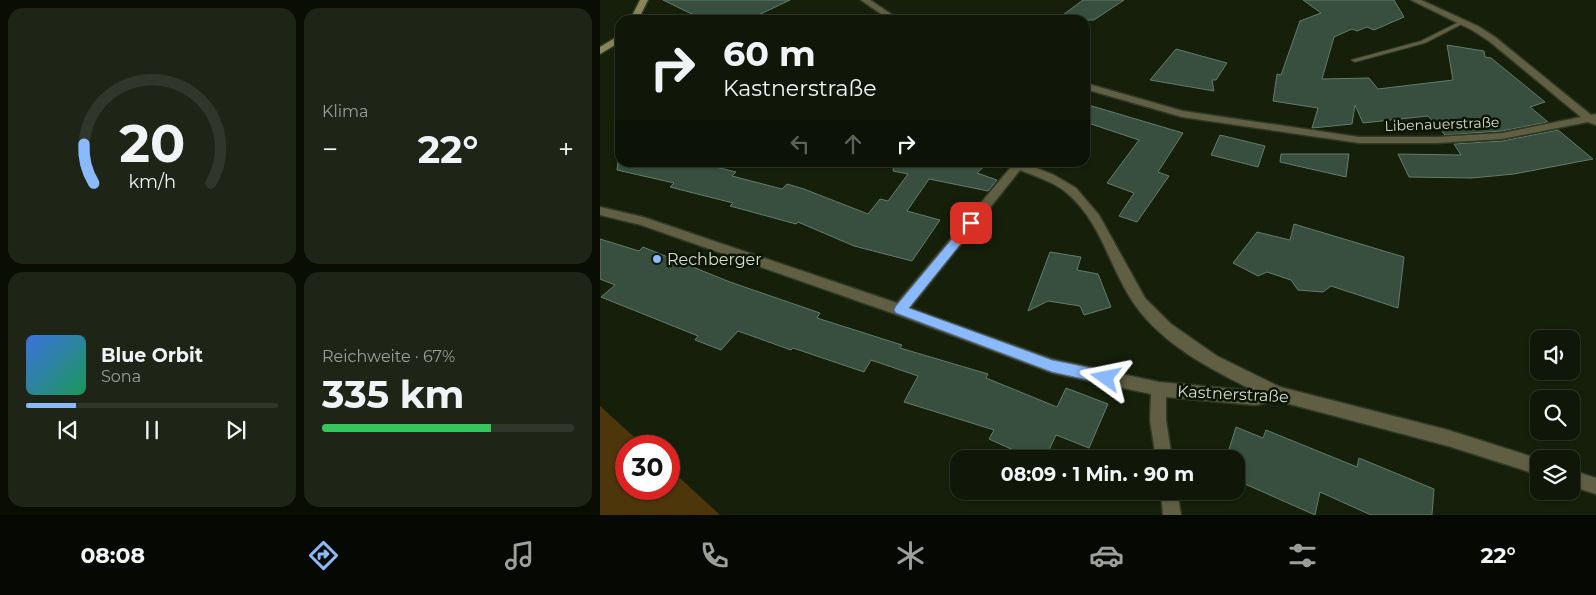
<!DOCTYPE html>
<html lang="de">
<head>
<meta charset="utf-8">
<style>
  :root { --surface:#101708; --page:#1e2416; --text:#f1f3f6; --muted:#9c9f9c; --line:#303629; --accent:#8abafc }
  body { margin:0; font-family:Montserrat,sans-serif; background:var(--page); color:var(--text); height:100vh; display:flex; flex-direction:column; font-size:19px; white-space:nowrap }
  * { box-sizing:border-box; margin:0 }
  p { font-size:16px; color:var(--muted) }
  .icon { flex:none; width:28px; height:28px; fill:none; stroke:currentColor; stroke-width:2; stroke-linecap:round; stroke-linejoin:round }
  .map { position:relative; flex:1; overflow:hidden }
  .details { display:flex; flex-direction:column; gap:8px; padding:8px; background:#090d04; width:600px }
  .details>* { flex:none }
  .guide { position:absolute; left:15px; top:15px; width:475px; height:152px; border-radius:15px; box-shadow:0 1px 4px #0004,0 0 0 1px var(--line); background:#101708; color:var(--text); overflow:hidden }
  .fabs { position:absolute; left:930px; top:330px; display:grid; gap:10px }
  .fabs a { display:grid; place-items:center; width:50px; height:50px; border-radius:10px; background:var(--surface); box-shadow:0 1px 4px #0004,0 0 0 1px var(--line); font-size:25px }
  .speed { position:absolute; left:15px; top:435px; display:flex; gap:10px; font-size:25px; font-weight:700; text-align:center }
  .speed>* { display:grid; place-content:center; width:65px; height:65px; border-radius:50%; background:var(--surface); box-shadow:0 1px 4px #0004,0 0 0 1px var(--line); line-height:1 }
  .speed .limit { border:8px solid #d22; background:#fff; color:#111 }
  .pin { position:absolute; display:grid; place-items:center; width:42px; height:42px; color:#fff; margin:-21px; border-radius:10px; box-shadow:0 2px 8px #0006 }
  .me { position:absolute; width:55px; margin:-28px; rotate:282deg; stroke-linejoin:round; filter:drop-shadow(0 0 4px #0008) }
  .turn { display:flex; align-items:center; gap:18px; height:105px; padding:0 25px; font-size:22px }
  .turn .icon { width:65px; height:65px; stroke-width:2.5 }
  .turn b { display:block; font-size:35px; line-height:42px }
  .lanes { display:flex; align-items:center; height:48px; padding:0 25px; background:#0003; justify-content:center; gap:25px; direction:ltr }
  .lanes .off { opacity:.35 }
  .big { font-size:38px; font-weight:700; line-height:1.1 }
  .details .tile { flex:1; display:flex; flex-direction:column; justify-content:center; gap:8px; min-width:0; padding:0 18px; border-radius:15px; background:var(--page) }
  .details .dial { align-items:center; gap:0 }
  .dial svg { height:130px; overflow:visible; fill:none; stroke:var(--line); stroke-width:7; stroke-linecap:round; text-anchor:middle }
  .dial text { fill:var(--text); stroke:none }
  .song { display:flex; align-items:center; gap:15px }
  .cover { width:60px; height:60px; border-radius:8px; background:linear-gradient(135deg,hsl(220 70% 55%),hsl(150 70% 35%)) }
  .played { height:5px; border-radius:2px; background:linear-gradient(90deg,var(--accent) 20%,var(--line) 20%) }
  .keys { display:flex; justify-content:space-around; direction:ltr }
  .heat { display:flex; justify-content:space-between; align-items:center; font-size:28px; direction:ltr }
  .charge { height:8px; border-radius:4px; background:linear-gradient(90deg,#34c759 67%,var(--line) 0) }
  .details .tiles { flex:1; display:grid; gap:8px; grid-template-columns:repeat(2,1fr) }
  .trip { position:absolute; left:350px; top:450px; width:295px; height:50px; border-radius:15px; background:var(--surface); box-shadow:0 1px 4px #0004,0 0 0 1px var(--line); font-weight:700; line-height:50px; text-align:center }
  .tabs { display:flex; height:80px; justify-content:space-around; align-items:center; background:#060903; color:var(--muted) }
  .tabs .icon { width:35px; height:35px }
  .tabs .current { color:var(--accent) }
  .tabs b { font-size:22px; color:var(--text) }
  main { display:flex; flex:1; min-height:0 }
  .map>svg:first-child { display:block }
  .green { fill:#4d3609 }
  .building { fill:#384f40; stroke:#627c6b }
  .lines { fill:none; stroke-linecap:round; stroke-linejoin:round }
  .lane-casing { stroke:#303925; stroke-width:2 }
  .street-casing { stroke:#303925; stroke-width:3 }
  .secondary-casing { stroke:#303925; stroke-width:3 }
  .lane { fill:#605e43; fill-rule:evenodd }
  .street { fill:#605e43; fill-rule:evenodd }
  .secondary { fill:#888558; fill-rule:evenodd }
  .route { fill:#8abafc; stroke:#5a79a4 }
  .poi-dot { fill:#8abafc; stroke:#0c1503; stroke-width:2 }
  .labels { text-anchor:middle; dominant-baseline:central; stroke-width:5; stroke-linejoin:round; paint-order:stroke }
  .far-street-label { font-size:14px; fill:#d5dcce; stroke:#0c1503 }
  .poi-label { font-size:16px; fill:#d5dcce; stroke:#0c1503; text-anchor:start }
  .street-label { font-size:16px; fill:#d5dcce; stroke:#0c1503 }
</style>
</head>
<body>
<main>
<section class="details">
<div class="tiles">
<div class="tile dial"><svg viewBox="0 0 100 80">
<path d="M14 69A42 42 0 1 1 86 69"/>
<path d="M14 69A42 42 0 0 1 8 45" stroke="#8abafc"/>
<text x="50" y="56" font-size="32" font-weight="700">20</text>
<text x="50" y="72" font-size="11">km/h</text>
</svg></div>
<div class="tile"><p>Klima</p>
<div class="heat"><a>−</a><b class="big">22°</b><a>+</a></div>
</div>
<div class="tile">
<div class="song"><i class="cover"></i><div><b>Blue Orbit</b><p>Sona</p></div></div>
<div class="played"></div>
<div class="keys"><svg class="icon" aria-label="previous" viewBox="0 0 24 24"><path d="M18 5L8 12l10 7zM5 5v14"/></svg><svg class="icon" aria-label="pause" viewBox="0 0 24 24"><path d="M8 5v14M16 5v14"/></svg><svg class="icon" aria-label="next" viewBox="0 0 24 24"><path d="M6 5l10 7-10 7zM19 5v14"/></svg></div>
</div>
<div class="tile"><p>Reichweite · 67%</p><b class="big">335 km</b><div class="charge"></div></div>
</div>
</section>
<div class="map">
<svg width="996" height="515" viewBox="0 0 996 515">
  <rect width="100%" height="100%" fill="#151f0a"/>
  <polygon class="green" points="0,406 44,446 26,446 26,489 69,489 69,468 120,515 0,515"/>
  <g class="building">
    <polygon points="63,0 190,0 148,20 104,20"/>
    <polygon points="483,0 524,0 494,20 456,20"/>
    <polygon points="703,0 794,0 804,17 774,30 767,27 757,31 752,29 734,37 722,79 769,78 778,89 853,80 847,45 884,51 885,57 891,58 945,102 930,107 948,122 902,131 845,135 828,116 763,123 755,105 752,124 712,128 718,108 673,101 677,74 681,75 700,21 721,13"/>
    <polygon points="576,49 627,63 616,80 612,80 614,91 550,80"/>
    <polygon points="485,104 583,133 558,172 569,176 537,222 519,216 534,193 507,183 539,140 485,122"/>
    <polygon points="958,130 993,159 914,174 872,178 809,177 798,154 861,155 854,144 902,141"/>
    <polygon points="620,135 665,146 658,167 611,155"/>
    <polygon points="681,154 749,154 746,177 680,162"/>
    <polygon points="18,162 96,162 136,172 132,176 182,189 187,184 204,189 268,214 280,199 288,201 308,174 293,171 294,162 389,162 377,173 397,180 388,191 329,179 307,211 340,220 312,261 254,246 198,222 196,224 130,206 133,203 70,187 74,183 17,170"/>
    <polygon points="694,224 804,257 798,308 731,286 723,292 698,290 691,280 667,272 658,276 633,263 657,232 690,240"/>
    <polygon points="0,239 39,251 43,247 130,282 220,313 217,318 302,345 300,348 388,374 386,378 457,407 466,388 508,404 489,448 456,435 445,459 433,459 389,439 394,430 304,402 318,376 271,360 264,372 193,348 191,350 138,331 121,350 95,340 98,336 1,297 15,285 0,279"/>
    <polygon points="450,252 481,257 477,270 498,274 511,307 484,315 480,306 448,301 428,311"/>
    <polygon points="636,427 663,438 666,430 757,467 759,458 834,489 832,515 771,515 720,492 715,515 636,480 636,459 626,459"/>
  </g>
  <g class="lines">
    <g class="lane-casing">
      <polygon id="lane" points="861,21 866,22 825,43 755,62 751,60 821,41"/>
    </g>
    <g class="street-casing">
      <g id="street">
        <polygon points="261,0 270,0 300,20 290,20"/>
        <polygon points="811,0 821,0 878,26 895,37 991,115 996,114 996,125 988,122 902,139 837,143 759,143 582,117 485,89 485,83 583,111 759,137 837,137 902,133 981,117 889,41 872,30"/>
        <path d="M405,162h16l33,13 22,13 23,27 46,83 26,26 46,32 63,31 168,43 91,29v16l-91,-29 -170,-45 -23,4 -89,-8v23l6,39h-16l-6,-39 1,-26 -99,-21 -157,-59 -254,-89 -41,-10v-8l43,10 254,86 114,-136zM420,170c17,7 35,12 48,24 34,29 42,76 67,111 28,40 77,65 120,86l-96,-9 -107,-23 -142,-51z"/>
        <polygon points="971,470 996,478 996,494 971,486"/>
        <polygon points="561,491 577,491 581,515 563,515"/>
      </g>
    </g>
    <g class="secondary-casing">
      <g id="secondary">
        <polygon points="40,0 48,0 38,20 30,20"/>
        <polygon points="20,35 20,42 0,54 0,47"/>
      </g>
    </g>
    <use href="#lane" class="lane"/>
    <use href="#street" class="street"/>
    <use href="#secondary" class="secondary"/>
  </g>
  <polygon class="route" points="371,219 375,221 375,226 309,308 452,360 506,371 510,373 512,378 510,382 506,384 452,372 296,313 294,310 296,306 367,221"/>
  <circle class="poi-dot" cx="57" cy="259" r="5"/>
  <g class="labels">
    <g class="far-street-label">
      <text transform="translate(842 124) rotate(-2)">Libenauerstraße</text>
    </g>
    <g class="poi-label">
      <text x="67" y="259">Rechberger</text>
    </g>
    <g class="street-label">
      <text transform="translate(633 394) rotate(3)">Kastnerstraße</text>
    </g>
  </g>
</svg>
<div class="fabs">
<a><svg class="icon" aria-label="sound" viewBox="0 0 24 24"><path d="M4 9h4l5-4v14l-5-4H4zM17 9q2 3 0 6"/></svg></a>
<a><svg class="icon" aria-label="search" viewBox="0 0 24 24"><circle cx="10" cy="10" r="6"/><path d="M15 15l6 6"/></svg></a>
<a><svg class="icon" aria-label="layers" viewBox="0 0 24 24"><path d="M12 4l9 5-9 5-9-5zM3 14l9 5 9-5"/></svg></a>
</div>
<div class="speed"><div class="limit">30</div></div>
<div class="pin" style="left:371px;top:223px;background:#d93025"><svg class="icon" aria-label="arrive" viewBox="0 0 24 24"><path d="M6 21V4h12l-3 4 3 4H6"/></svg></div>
<svg class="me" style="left:506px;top:378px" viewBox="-20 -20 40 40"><path d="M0-17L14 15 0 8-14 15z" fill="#8abafc" stroke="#fff" stroke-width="4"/></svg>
<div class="trip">08:09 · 1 Min. · 90 m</div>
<div class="guide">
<div class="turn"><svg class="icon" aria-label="right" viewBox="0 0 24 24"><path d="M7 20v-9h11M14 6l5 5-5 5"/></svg><div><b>60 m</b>Kastnerstraße</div></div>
<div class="lanes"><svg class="icon off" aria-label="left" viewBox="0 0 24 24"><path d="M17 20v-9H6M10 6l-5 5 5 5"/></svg><svg class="icon off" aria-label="ahead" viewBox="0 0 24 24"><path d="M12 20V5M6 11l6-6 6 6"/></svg><svg class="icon" aria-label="right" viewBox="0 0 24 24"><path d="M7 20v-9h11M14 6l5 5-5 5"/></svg></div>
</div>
</div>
</main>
<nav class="tabs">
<b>08:08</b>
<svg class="icon current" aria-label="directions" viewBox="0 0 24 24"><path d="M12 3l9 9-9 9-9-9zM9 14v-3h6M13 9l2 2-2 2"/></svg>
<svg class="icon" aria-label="music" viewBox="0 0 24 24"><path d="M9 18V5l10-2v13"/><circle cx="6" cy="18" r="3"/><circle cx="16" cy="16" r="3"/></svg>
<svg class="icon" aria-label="phone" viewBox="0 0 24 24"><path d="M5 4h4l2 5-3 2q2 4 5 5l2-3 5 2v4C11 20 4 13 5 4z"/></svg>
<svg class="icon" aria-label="climate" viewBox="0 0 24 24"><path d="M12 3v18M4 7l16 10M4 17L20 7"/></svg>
<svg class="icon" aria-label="car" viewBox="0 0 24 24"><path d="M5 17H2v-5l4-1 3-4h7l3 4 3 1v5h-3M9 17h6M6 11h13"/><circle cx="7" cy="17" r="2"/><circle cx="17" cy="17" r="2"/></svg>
<svg class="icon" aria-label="filters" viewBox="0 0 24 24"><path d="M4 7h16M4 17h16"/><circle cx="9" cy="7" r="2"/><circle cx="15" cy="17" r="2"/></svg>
<b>22°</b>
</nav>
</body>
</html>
